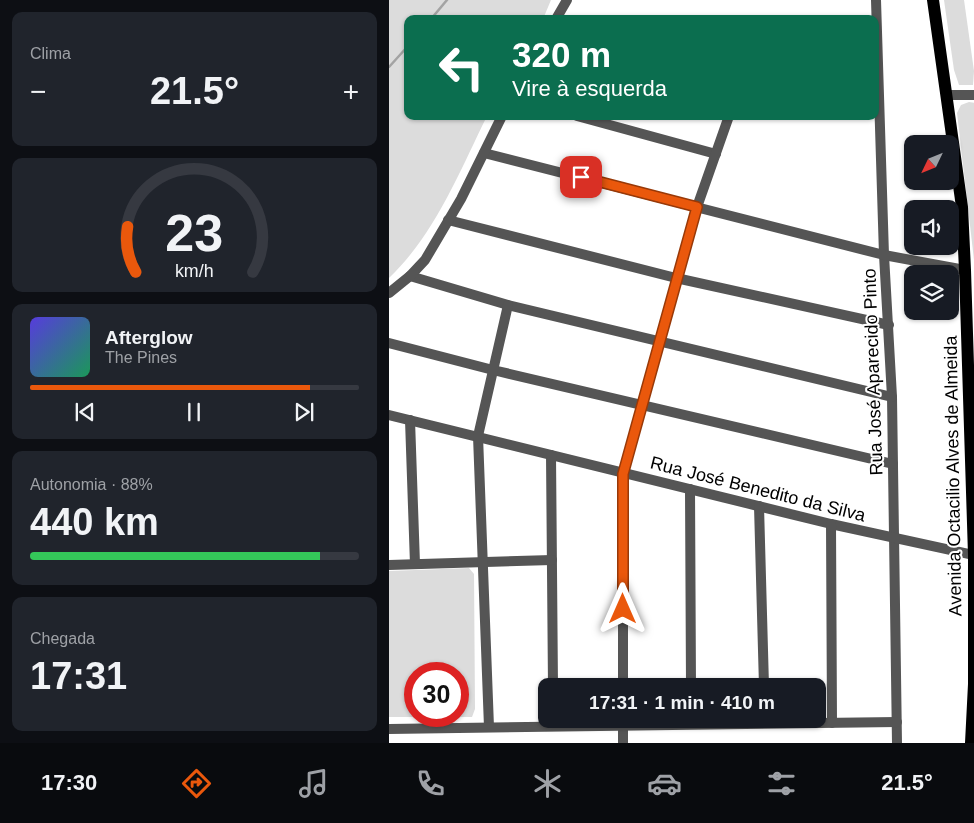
<!DOCTYPE html>
<html lang="pt">
<head>
<meta charset="utf-8">
<style>
  :root { --surface:#171b24; --page:#20242c; --text:#f1f3f6; --muted:#9ea1a6; --line:#363941; --accent:#ea580c }
  body { margin:0; font-family:Arial,sans-serif; background:var(--page); color:var(--text); height:100vh; display:flex; flex-direction:column; font-size:19px; white-space:nowrap }
  * { box-sizing:border-box; margin:0 }
  p { font-size:16px; color:var(--muted) }
  .icon { flex:none; width:28px; height:28px; fill:none; stroke:currentColor; stroke-width:2; stroke-linecap:round; stroke-linejoin:round }
  .map { position:relative; flex:1; overflow:hidden }
  .panel { display:flex; flex-direction:column; gap:12px; padding:12px; background:#0d0f14; width:389px }
  .panel>* { flex:none }
  .guide { position:absolute; left:15px; top:15px; width:475px; height:105px; border-radius:10px; box-shadow:0 1px 4px #0004; background:#0b6e4f; color:#fff; overflow:hidden }
  .needle { width:32px; rotate:227deg }
  .controls { position:absolute; left:515px; top:135px; display:grid; gap:10px }
  .controls a { display:grid; place-items:center; width:55px; height:55px; border-radius:10px; background:var(--surface); box-shadow:0 1px 4px #0004; font-size:25px }
  .speed { position:absolute; left:15px; top:662px; display:flex; gap:10px; font-size:25px; font-weight:700; text-align:center }
  .speed>* { display:grid; place-content:center; width:65px; height:65px; border-radius:50%; background:var(--surface); box-shadow:0 1px 4px #0004; line-height:1 }
  .speed .limit { border:8px solid #d22; background:#fff; color:#111 }
  .pin { position:absolute; display:grid; place-items:center; width:42px; height:42px; color:#fff; margin:-21px; border-radius:10px; box-shadow:0 2px 8px #0006 }
  .me { position:absolute; width:55px; margin:-28px; rotate:0deg; stroke-linejoin:round; filter:drop-shadow(0 0 4px #0008) }
  .turn { display:flex; align-items:center; gap:18px; height:105px; padding:0 25px; font-size:22px }
  .turn .icon { width:65px; height:65px; stroke-width:2.5 }
  .turn b { display:block; font-size:35px; line-height:42px }
  .big { font-size:38px; font-weight:600; line-height:1.1 }
  .panel .tile { flex:1; display:flex; flex-direction:column; justify-content:center; gap:8px; min-width:0; padding:0 18px; border-radius:10px; background:var(--page) }
  .panel .dial { align-items:center; gap:0 }
  .dial svg { height:130px; overflow:visible; fill:none; stroke:var(--line); stroke-width:7; stroke-linecap:round; text-anchor:middle }
  .dial text { fill:var(--text); stroke:none }
  .song { display:flex; align-items:center; gap:15px }
  .cover { width:60px; height:60px; border-radius:8px; background:linear-gradient(135deg,hsl(250 70% 55%),hsl(150 70% 35%)) }
  .played { height:5px; border-radius:2px; background:linear-gradient(90deg,var(--accent) 85%,var(--line) 85%) }
  .keys { display:flex; justify-content:space-around; direction:ltr }
  .heat { display:flex; justify-content:space-between; align-items:center; font-size:28px; direction:ltr }
  .charge { height:8px; border-radius:4px; background:linear-gradient(90deg,#34c759 88%,var(--line) 0) }
  .trip { position:absolute; left:149px; top:678px; width:288px; height:50px; border-radius:10px; background:var(--surface); box-shadow:0 1px 4px #0004; font-weight:600; line-height:50px; text-align:center }
  .tabs { display:flex; height:80px; justify-content:space-around; align-items:center; background:#090b0e; color:var(--muted) }
  .tabs .icon { width:35px; height:35px }
  .tabs .on { color:var(--accent) }
  .tabs b { font-size:22px; color:var(--text) }
  main { display:flex; flex:1; min-height:0 }
  .map>svg:first-child { display:block }
  .green { fill:#dcdcdc; fill-rule:evenodd }
  .lines { fill:none; stroke-linecap:round; stroke-linejoin:round }
  .stream { stroke:#a3a3a3; stroke-width:2.5 }
  .minor { stroke:#555; stroke-width:10 }
  .major { stroke:#000; stroke-width:12 }
  .route-casing { stroke:#983908; stroke-width:12 }
  .route { stroke:#ea580c; stroke-width:9 }
  .labels { text-anchor:middle; dominant-baseline:central; stroke-width:4; stroke-linejoin:round; paint-order:stroke }
  .street-label { font-size:18px; fill:#000; stroke:#fff }
</style>
</head>
<body>
<main>
<section class="panel">
<div class="tile"><p>Clima</p>
<div class="heat"><a>−</a><b class="big">21.5°</b><a>+</a></div>
</div>
<div class="tile dial"><svg viewBox="0 0 100 80">
<path d="M14 69A42 42 0 1 1 86 69"/>
<path d="M14 69A42 42 0 0 1 9 41" stroke="#ea580c"/>
<text x="50" y="56" font-size="32" font-weight="700">23</text>
<text x="50" y="72" font-size="11">km/h</text>
</svg></div>
<div class="tile">
<div class="song"><i class="cover"></i><div><b>Afterglow</b><p>The Pines</p></div></div>
<div class="played"></div>
<div class="keys"><svg class="icon" aria-label="previous" viewBox="0 0 24 24"><path d="M18 5L8 12l10 7zM5 5v14"/></svg><svg class="icon" aria-label="pause" viewBox="0 0 24 24"><path d="M8 5v14M16 5v14"/></svg><svg class="icon" aria-label="next" viewBox="0 0 24 24"><path d="M6 5l10 7-10 7zM19 5v14"/></svg></div>
</div>
<div class="tile"><p>Autonomia · 88%</p><b class="big">440 km</b><div class="charge"></div></div>
<div class="tile"><p>Chegada</p><b class="big">17:31</b></div>
</section>
<div class="map">
<svg width="586" height="743" viewBox="0 0 586 743">
  <rect width="100%" height="100%" fill="#fff"/>
  <g class="green">
    <path d="M0,0h162l-8,19h-135v97h79c-28,57 -52,118 -98,162z"/>
    <polygon points="555,0 575,0 585,71 584,85 570,85 565,70"/>
    <polygon points="580,102 586,103 585,260 568,113 572,105"/>
    <path d="M80,568l5,6 1,135 -3,8h-83v-146zM26,674h43v42h-43z"/>
  </g>
  <g class="lines">
    <g class="stream">
      <polyline points="42,19 58,0"/>
      <polyline points="0,67 19,46"/>
    </g>
    <g class="minor">
      <polyline points="487,0 495,255 503,397 508,743"/>
      <polyline points="167,19 178,0"/>
      <polyline points="557,95 586,95"/>
      <polyline points="188,116 327,154"/>
      <polyline points="95,153 495,255 576,270"/>
      <polyline points="59,220 287,278 500,325"/>
      <polyline points="21,276 119,305 503,397"/>
      <polyline points="0,293 21,276 36,260 72,199 113,116"/>
      <polyline points="0,343 104,370 504,464"/>
      <polyline points="0,415 442,524 585,555"/>
      <polyline points="21,420 26,564"/>
      <polyline points="162,455 164,686"/>
      <polyline points="301,489 302,686"/>
      <polyline points="370,506 375,686"/>
      <polyline points="442,524 443,723"/>
      <polyline points="0,565 163,560"/>
      <polyline points="234,686 234,474 308,207 340,116"/>
      <polyline points="234,719 234,743"/>
      <polyline points="100,727 89,436 119,305"/>
      <polyline points="0,729 508,722"/>
    </g>
    <polyline class="major" points="544,0 573,207 576,270 585,555 585,684 582,743"/>
  </g>
  <g class="lines">
    <g class="route-casing">
      <polyline id="route" points="192,177 308,207 234,474 234,609"/>
    </g>
    <use href="#route" class="route"/>
  </g>
  <g class="labels">
    <g class="street-label">
      <text transform="translate(484 372) rotate(-92)">Rua José Aparecido Pinto</text>
      <text transform="translate(564 476) rotate(-91)">Avenida Octacilio Alves de Almeida</text>
      <text transform="translate(369 489) rotate(14)">Rua José Benedito da Silva</text>
    </g>
  </g>
</svg>
<div class="controls">
<a><svg class="needle" viewBox="-14 -14 28 28"><path d="M0-13l5 13h-10z" fill="#e53935"/><path d="M0 13l5-13h-10z" fill="#9ea1a6"/></svg></a>
<a><svg class="icon" aria-label="sound" viewBox="0 0 24 24"><path d="M4 9h4l5-4v14l-5-4H4zM17 9q2 3 0 6"/></svg></a>
<a><svg class="icon" aria-label="layers" viewBox="0 0 24 24"><path d="M12 4l9 5-9 5-9-5zM3 14l9 5 9-5"/></svg></a>
</div>
<div class="speed"><div class="limit">30</div></div>
<div class="pin" style="left:192px;top:177px;background:#d93025"><svg class="icon" aria-label="arrive" viewBox="0 0 24 24"><path d="M6 21V4h12l-3 4 3 4H6"/></svg></div>
<svg class="me" style="left:234px;top:609px" viewBox="-20 -20 40 40"><path d="M0-17L14 15 0 8-14 15z" fill="#ea580c" stroke="#fff" stroke-width="4"/></svg>
<div class="trip">17:31 · 1 min · 410 m</div>
<div class="guide">
<div class="turn"><svg class="icon" aria-label="left" viewBox="0 0 24 24"><path d="M17 20v-9H6M10 6l-5 5 5 5"/></svg><div><b>320 m</b>Vire à esquerda</div></div>
</div>
</div>
</main>
<nav class="tabs">
<b>17:30</b>
<svg class="icon on" aria-label="directions" viewBox="0 0 24 24"><path d="M12 3l9 9-9 9-9-9zM9 14v-3h6M13 9l2 2-2 2"/></svg>
<svg class="icon" aria-label="music" viewBox="0 0 24 24"><path d="M9 18V5l10-2v13"/><circle cx="6" cy="18" r="3"/><circle cx="16" cy="16" r="3"/></svg>
<svg class="icon" aria-label="phone" viewBox="0 0 24 24"><path d="M5 4h4l2 5-3 2q2 4 5 5l2-3 5 2v4C11 20 4 13 5 4z"/></svg>
<svg class="icon" aria-label="climate" viewBox="0 0 24 24"><path d="M12 3v18M4 7l16 10M4 17L20 7"/></svg>
<svg class="icon" aria-label="car" viewBox="0 0 24 24"><path d="M5 17H2v-5l4-1 3-4h7l3 4 3 1v5h-3M9 17h6M6 11h13"/><circle cx="7" cy="17" r="2"/><circle cx="17" cy="17" r="2"/></svg>
<svg class="icon" aria-label="filters" viewBox="0 0 24 24"><path d="M4 7h16M4 17h16"/><circle cx="9" cy="7" r="2"/><circle cx="15" cy="17" r="2"/></svg>
<b>21.5°</b>
</nav>
</body>
</html>
